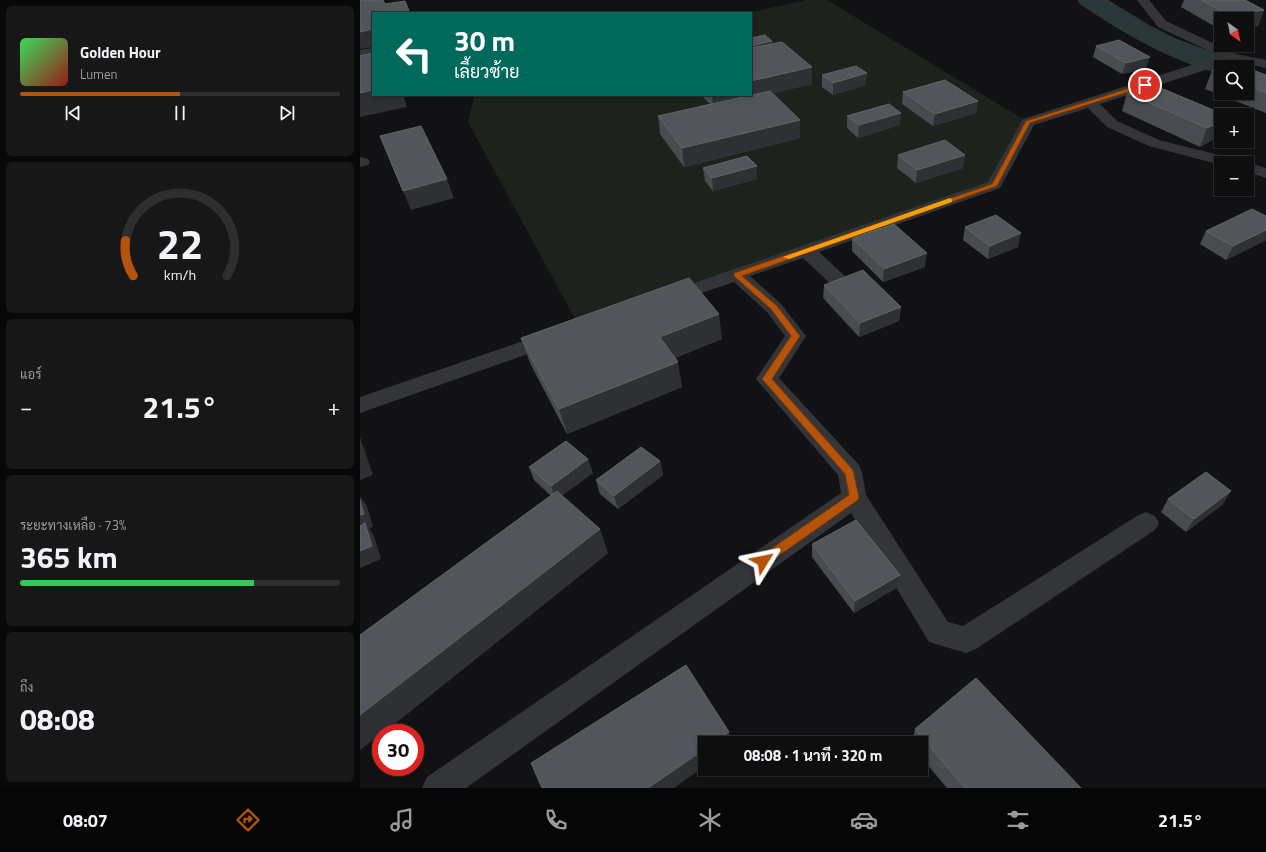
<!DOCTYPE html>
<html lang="th">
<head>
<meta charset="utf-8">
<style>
  :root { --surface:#0e0e0f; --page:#171718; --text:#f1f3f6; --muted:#9b9c9e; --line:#2e2e2f; --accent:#b45309 }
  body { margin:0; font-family:"Titillium Web",Sarabun,sans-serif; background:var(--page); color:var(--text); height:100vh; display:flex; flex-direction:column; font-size:15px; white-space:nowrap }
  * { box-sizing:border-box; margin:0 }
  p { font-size:13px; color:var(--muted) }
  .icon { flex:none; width:22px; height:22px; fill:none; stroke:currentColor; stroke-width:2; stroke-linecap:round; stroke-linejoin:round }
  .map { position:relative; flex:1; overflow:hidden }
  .sheet { display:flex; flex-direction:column; gap:6px; padding:6px; background:#080808; width:360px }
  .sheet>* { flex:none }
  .guide { position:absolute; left:12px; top:12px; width:380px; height:84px; border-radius:0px; box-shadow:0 2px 6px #0003,0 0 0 1px var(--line); background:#00695c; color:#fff; overflow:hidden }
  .needle { width:26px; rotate:147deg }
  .controls { position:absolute; left:854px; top:12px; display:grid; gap:8px }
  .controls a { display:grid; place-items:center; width:40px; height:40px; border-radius:0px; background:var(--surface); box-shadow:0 2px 6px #0003,0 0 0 1px var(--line); font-size:20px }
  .speed { position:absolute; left:12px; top:724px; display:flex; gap:8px; font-size:20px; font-weight:700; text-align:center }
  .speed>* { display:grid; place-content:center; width:52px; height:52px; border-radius:50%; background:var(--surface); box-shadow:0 2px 6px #0003,0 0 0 1px var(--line); line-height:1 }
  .speed .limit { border:6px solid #d22; background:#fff; color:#111 }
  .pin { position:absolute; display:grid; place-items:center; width:34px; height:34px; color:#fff; margin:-17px; border:2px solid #fff; border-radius:50%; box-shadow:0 1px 4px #0007 }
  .me { position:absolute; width:44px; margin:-22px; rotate:55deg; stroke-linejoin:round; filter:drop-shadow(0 0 3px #0008) }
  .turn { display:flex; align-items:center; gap:14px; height:84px; padding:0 16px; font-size:18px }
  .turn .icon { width:52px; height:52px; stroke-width:2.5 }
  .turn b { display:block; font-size:28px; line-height:34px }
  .big { font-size:30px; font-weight:700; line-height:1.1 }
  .sheet .tile { flex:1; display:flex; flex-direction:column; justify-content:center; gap:6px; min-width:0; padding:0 14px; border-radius:6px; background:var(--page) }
  .sheet .dial { align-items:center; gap:0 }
  .dial svg { height:104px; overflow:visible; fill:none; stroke:var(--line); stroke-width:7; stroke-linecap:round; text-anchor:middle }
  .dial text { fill:var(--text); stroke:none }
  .song { display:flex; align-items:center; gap:12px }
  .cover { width:48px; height:48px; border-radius:6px; background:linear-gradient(135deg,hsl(130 70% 55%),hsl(0 70% 35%)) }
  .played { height:4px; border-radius:2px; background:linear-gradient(90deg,var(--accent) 50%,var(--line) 50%) }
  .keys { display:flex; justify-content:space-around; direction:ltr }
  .heat { display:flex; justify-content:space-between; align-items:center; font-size:22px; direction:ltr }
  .charge { height:6px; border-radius:3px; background:linear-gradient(90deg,#34c759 73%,var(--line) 0) }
  .trip { position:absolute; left:338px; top:736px; width:230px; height:40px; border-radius:0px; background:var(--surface); box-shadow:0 2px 6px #0003,0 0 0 1px var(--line); font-weight:700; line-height:40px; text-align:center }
  .menu { display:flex; height:64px; justify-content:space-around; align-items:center; background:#060606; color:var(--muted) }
  .menu .icon { width:28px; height:28px }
  .menu .current { color:var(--accent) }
  .menu b { font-size:18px; color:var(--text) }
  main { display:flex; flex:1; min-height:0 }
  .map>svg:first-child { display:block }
  .green { fill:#1d231c }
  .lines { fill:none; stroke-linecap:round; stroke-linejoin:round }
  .river { fill:#2b3639; fill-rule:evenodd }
  .minor { fill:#333539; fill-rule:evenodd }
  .wall { fill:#484b4f }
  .shaded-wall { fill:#2e3033 }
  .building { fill:#52565a; stroke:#5e6468 }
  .route { fill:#b45309; stroke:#753606 }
  .slow { fill:#f59e0b }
</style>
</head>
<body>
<main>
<section class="sheet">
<div class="tile">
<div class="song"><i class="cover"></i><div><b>Golden Hour</b><p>Lumen</p></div></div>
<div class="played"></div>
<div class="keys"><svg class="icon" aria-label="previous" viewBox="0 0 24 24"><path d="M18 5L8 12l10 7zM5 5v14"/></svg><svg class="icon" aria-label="pause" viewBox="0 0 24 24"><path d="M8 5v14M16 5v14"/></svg><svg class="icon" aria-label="next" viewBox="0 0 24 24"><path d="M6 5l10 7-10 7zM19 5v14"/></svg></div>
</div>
<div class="tile dial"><svg viewBox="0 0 100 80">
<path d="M14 69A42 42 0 1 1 86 69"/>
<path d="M14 69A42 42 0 0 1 8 42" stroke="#b45309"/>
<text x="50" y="56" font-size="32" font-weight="700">22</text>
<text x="50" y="72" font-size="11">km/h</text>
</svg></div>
<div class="tile"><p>แอร์</p>
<div class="heat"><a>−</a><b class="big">21.5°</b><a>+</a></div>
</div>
<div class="tile"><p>ระยะทางเหลือ · 73%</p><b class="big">365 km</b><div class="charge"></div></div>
<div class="tile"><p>ถึง</p><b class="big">08:08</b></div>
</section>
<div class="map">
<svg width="906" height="788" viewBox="0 0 906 788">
  <rect width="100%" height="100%" fill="#121214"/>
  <polygon class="green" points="446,0 467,0 668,122 634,185 220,328 108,122 114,96 391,95 391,13 388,13"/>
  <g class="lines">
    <path class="river" d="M717,0h31l43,26 26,13 60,22 5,6h-21v7c-51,-13 -96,-40 -140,-69z"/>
    <g class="minor">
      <polygon points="777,0 789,0 806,21 876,54 906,60 906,68 873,61 740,104 757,121 799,140 879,160 881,163 861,163 861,165 789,146 747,127 728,108 674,125 640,188 459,252 488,279 491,283 488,287 481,289 474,287 443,258 390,276 421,304 446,336 419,378 499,465 502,472 506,495 588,622 603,626 777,516 786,512 795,516 799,523 795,530 616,649 606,653 569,642 491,513 106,788 62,788 67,777 481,493 478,475 396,379 425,336 407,312 374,282 309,304 302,302 299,298 302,294 628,182 663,119 860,56 798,27"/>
      <polygon points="13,48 13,56 0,58 0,50"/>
      <polygon points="0,157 8,159 10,162 8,165 0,167"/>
      <polygon points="887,162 906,168 906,178 887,172 887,163 884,163"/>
      <polygon points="192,331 199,333 202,338 199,343 0,413 0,397"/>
    </g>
  </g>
  <g class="wall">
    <polygon points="824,0 885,0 904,10 898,26 887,28 887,19 861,19 861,30 821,7"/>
    <polygon points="412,41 412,44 452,84 413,93 440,120 440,138 324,167 300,134 298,116 350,104 341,95 391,95"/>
    <polygon points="736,46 786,69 762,74 733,57"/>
    <polygon points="861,67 861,93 887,93 887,68 906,75 906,113 845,89 852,71"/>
    <polygon points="462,75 506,85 473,95 462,87"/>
    <polygon points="543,92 618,101 616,113 573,126 542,104"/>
    <polygon points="767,93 865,115 840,147 762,111"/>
    <polygon points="487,116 540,125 498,138 487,128"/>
    <polygon points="538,155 603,168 556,183 537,168"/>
    <polygon points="397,166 397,179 353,191 345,181 343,168"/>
    <polygon points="906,216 906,240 866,260 840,244 846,231"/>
    <polygon points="605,227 658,247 628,259 603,240"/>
    <polygon points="492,238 565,267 523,282 492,251"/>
    <polygon points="464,285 541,307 539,321 499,337 463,298"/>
    <polygon points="161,338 362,339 315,358 322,387 207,434 170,363"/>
    <polygon points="300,461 303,475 258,509 240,494 236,480"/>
    <polygon points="169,467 233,473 202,495 248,553 23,733 21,733 191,496 174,480"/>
    <polygon points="808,499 863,504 826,532 801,512"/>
    <polygon points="452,544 540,575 538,587 494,613 452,557"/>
    <polygon points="555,729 721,788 587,788 561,757 561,743 552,743"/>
  </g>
  <g class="shaded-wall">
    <polygon points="904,10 898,26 887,28 887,19 867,19 869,15"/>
    <polygon points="49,11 50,13 36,13"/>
    <polygon points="13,29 13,47 1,49 0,48 0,32"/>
    <polygon points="412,41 413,47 391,52 391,46"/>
    <polygon points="790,57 786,69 762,74 766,63"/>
    <polygon points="452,67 452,84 353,108 352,95 391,95 391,81"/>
    <polygon points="507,73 506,85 473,95 473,83"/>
    <polygon points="13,90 13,95 43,95 47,107 0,117 0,93"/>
    <polygon points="618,101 616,113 573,126 575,114"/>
    <polygon points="541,113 540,125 498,138 499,125"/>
    <polygon points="440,120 440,138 324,167 322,148"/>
    <polygon points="861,121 861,136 840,147 847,128"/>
    <polygon points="605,155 603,168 556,183 557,170"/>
    <polygon points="397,166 397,179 353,191 352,178"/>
    <polygon points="87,179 94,198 51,210 43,191"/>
    <polygon points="906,230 906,240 866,260 873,246"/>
    <polygon points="661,233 658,247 628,259 630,246"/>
    <polygon points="567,253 565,267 523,282 524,269"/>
    <polygon points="541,307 539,321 499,337 500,323"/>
    <polygon points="359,314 362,339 305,362 300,337"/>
    <polygon points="318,362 322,387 207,434 199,409"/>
    <polygon points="0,437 13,475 0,480"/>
    <polygon points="228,459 233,473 196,500 191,486"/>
    <polygon points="300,461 303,475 258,509 254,496"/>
    <polygon points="871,491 863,504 826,532 834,519"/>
    <polygon points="0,496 7,506 13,527 9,528 14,536 21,559 0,568"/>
    <polygon points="240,529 248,553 23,733 21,733 21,734 0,750 0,715"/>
    <polygon points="540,575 538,587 494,613 495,601"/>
    <polygon points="369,732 371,743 353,743"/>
    <polygon points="345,749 345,766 314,788 288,788"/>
  </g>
  <g class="building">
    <polygon points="0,0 23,0 25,4 45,1 49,11 36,13 13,13 13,29 0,32"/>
    <polygon points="841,0 885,0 904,10 869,15"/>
    <polygon points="405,35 412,41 391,46 391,38"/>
    <polygon points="759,40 790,57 766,63 736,46"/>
    <polygon points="422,42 452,67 391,81 391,48"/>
    <polygon points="13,53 13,90 0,93 0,56"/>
    <polygon points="871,62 884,67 861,67 861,75 852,71"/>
    <polygon points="496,66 507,73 473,83 462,75"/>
    <polygon points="887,68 906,75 906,93 887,85"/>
    <polygon points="585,80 618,101 575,114 543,92"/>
    <polygon points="789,83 865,115 861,115 861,121 847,128 767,93"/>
    <polygon points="410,91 440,120 322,148 298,116"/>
    <polygon points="529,104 541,113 499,125 487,116"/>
    <polygon points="61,126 87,179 43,191 20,136"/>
    <polygon points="585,140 605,155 557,170 538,155"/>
    <polygon points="387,156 397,166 352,178 343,168"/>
    <polygon points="892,209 906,216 906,230 873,246 846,231"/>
    <polygon points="636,215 661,233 630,246 605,227"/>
    <polygon points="534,224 567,253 524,269 492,238"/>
    <polygon points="503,270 541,307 500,323 464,285"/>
    <polygon points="329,278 359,314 300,337 318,362 199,409 161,338"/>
    <polygon points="206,441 228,459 191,486 169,467"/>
    <polygon points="281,447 300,461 254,496 236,480"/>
    <polygon points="846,472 871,491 834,519 808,499"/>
    <polygon points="197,491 240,529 0,715 0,635"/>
    <polygon points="0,500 4,514 0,515"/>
    <polygon points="496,520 540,575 495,601 452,544"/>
    <polygon points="5,523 12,546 0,551 0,526"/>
    <polygon points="326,665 369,732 353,743 345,743 345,749 288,788 182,788 171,763"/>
    <polygon points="616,678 721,788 605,788 555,729"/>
  </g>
  <polygon class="route" points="785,83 787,86 670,123 637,186 382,276 417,306 440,336 412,379 493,470 499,497 498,500 407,564 399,564 398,561 399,557 489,495 485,474 402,379 431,336 411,309 374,276 374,273 632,184 666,121"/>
  <polygon class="slow" points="590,198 592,199 592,202 429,259 423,257"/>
</svg>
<div class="controls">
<a><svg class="needle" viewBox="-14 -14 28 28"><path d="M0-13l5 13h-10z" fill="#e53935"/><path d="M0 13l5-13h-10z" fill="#9b9c9e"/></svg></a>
<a><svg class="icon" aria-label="search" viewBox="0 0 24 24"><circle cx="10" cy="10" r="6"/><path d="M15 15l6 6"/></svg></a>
<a>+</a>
<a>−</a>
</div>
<div class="speed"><div class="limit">30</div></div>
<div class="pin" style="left:785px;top:85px;background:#d93025"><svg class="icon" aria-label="arrive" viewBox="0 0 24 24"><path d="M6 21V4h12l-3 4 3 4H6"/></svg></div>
<svg class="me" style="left:403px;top:561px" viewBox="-20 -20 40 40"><path d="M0-17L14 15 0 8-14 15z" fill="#b45309" stroke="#fff" stroke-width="4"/></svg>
<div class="trip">08:08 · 1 นาที · 320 m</div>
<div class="guide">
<div class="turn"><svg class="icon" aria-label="left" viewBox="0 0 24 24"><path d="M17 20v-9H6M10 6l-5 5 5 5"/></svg><div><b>30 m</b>เลี้ยวซ้าย</div></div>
</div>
</div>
</main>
<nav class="menu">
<b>08:07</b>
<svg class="icon current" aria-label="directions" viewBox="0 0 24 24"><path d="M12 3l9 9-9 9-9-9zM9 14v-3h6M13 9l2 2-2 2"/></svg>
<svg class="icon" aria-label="music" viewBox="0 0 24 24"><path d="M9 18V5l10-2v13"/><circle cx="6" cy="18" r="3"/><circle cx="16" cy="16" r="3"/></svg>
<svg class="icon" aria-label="phone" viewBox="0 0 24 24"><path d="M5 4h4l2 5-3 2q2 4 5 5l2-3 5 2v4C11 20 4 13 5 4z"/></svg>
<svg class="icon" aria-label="climate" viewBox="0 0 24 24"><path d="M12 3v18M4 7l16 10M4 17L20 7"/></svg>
<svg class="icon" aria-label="car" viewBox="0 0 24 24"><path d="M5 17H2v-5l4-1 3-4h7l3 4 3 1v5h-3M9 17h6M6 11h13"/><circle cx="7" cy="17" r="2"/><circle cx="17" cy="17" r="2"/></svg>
<svg class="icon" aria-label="filters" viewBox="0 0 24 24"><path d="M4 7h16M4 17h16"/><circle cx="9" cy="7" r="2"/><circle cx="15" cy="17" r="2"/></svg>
<b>21.5°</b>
</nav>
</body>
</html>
